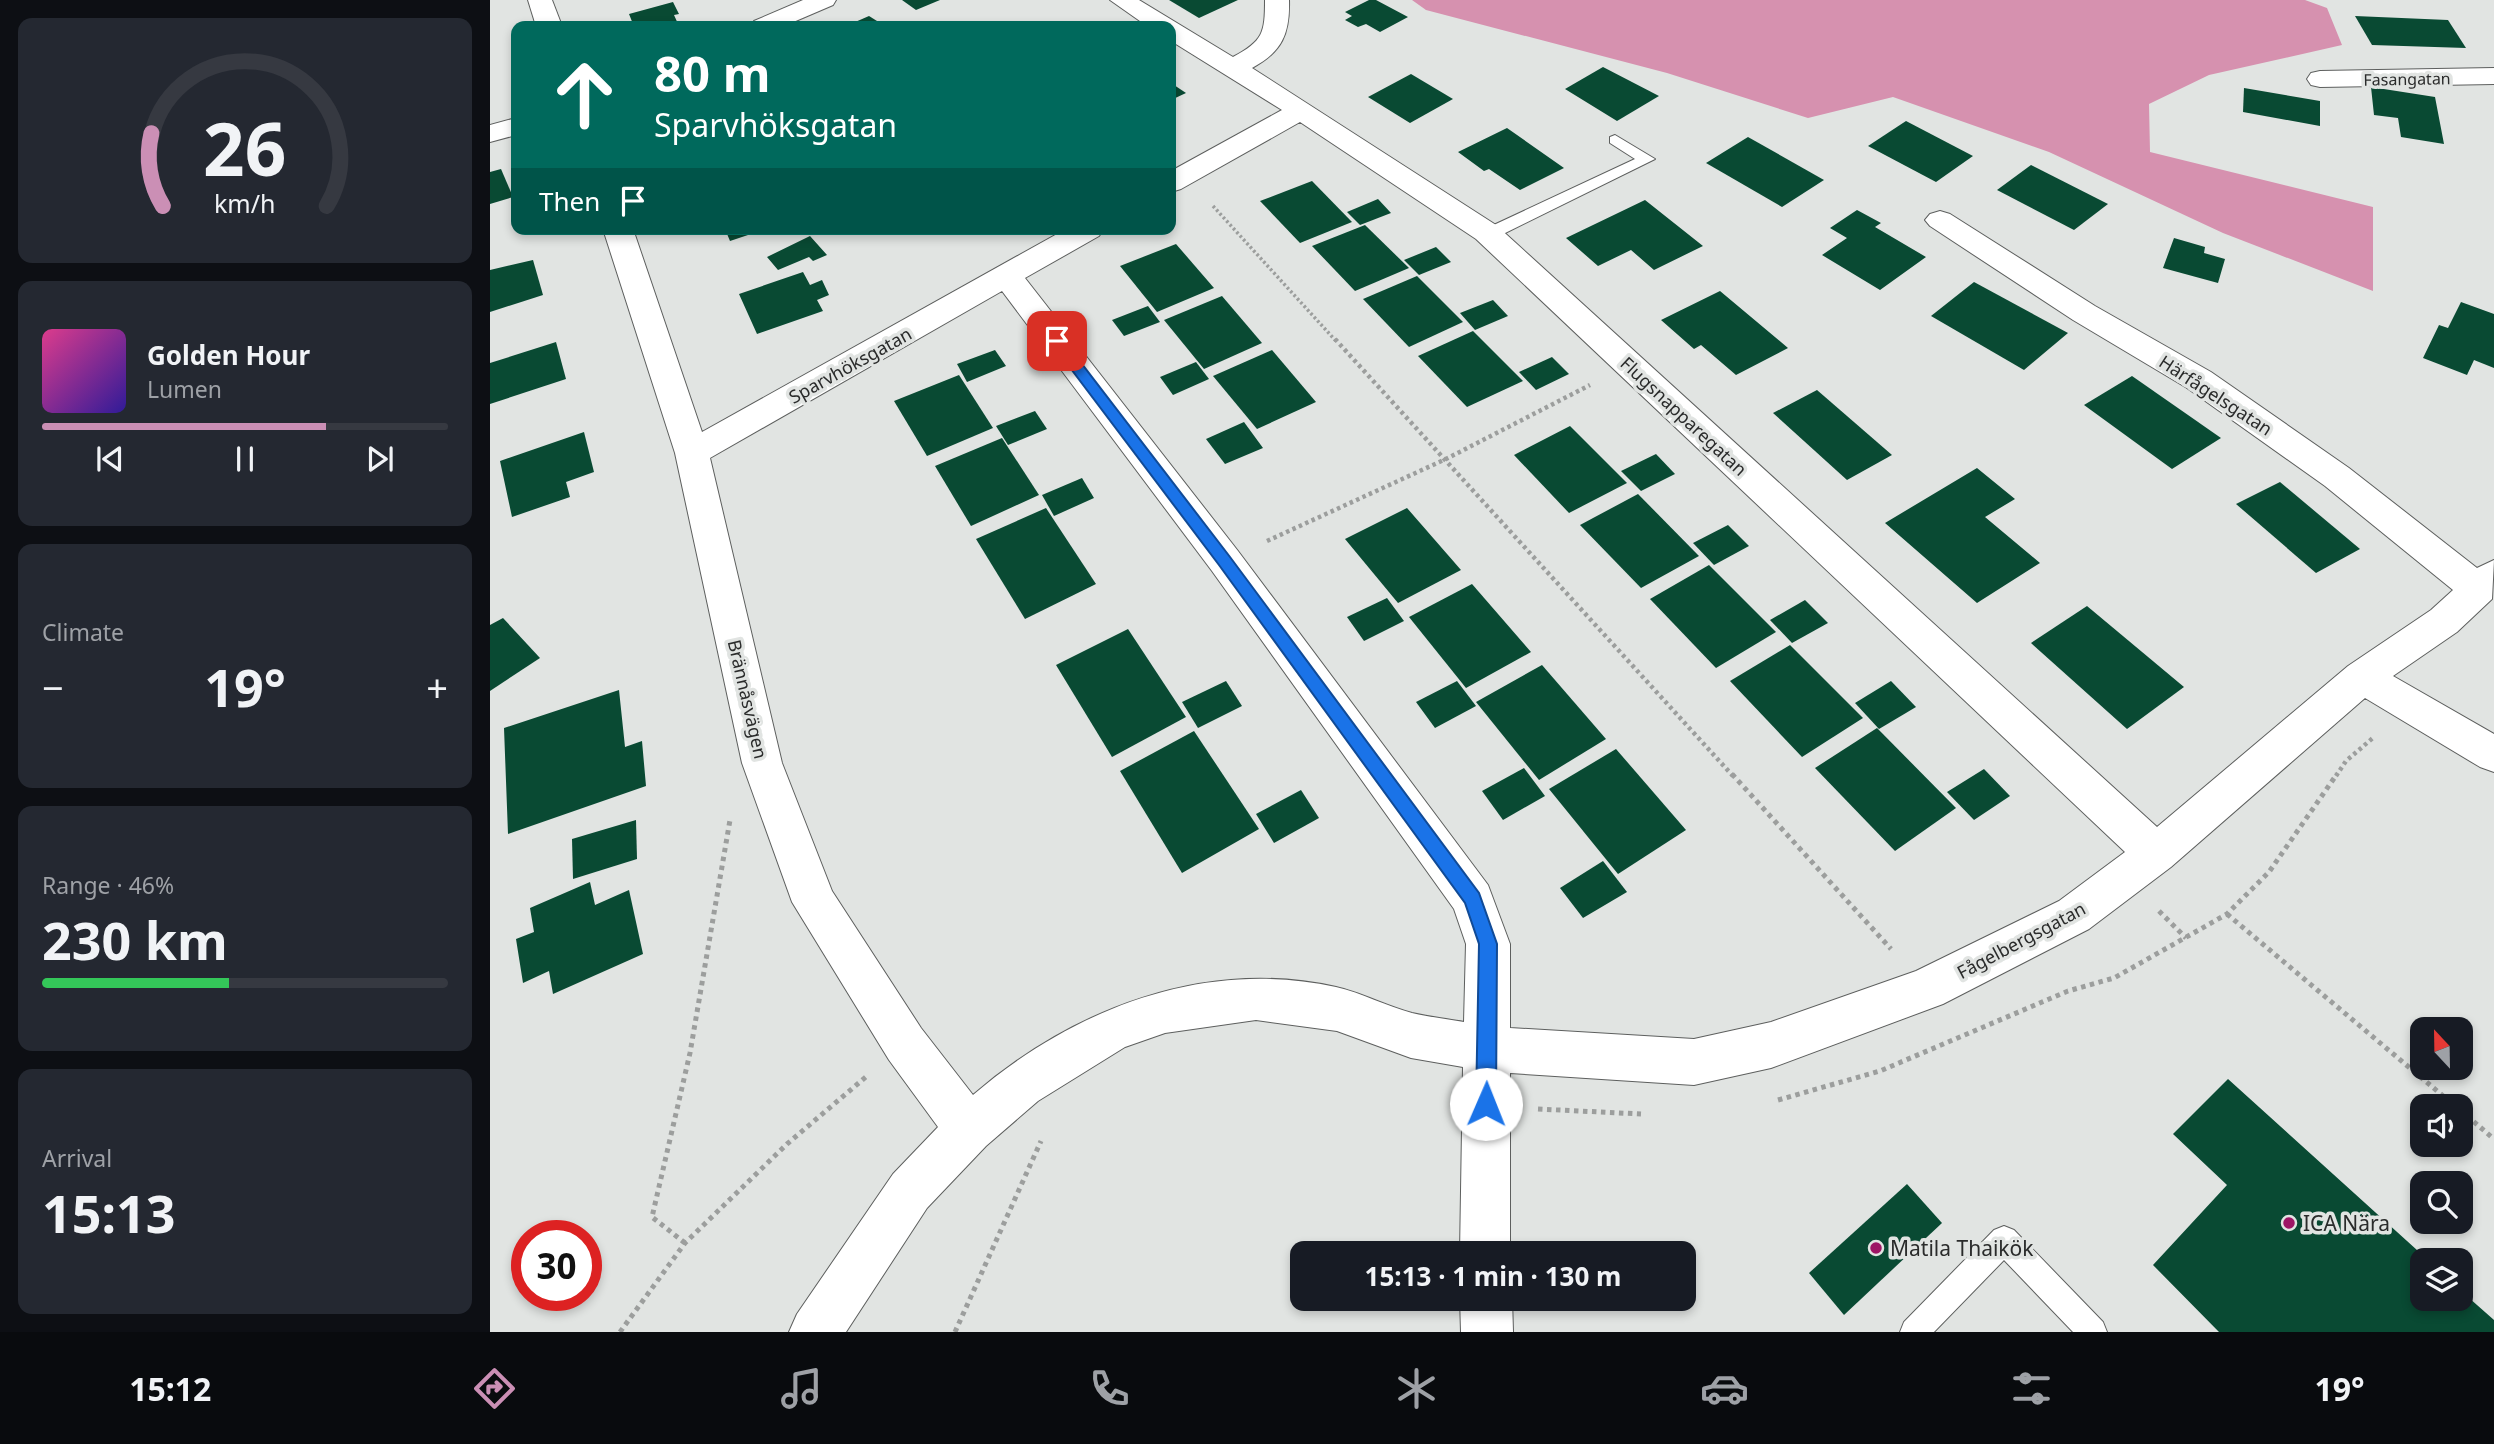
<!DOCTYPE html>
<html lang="en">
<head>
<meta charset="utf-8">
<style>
  :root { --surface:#171b24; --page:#242831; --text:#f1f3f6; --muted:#9ea1a6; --line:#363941; --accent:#cb8fb5 }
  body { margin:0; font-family:"Noto Sans",sans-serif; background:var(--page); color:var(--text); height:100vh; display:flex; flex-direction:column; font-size:26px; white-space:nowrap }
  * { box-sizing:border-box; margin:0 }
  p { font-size:23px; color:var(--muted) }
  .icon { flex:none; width:38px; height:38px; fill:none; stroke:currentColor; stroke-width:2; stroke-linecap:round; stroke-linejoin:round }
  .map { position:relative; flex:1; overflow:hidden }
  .side { display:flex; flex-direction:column; gap:18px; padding:18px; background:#0d0f14; width:490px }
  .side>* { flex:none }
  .hud { position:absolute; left:21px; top:21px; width:665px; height:214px; border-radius:14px; box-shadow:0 4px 10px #0003; background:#00695c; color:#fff; overflow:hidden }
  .needle { width:46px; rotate:338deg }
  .fabs { position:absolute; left:1920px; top:1017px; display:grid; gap:14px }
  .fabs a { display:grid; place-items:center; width:63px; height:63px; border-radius:14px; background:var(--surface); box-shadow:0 4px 10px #0003; font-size:35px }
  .speed { position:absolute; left:21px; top:1220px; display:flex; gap:14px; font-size:35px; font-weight:700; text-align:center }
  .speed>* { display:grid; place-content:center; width:91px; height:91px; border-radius:50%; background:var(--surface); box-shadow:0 4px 10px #0003; line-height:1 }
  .speed .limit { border:10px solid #d22; background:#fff; color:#111 }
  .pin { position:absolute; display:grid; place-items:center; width:60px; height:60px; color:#fff; margin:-30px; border-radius:14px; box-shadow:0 4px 10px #0006 }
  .me { position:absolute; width:77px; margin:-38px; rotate:1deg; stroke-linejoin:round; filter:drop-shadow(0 0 5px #0008) }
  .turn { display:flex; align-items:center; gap:24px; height:147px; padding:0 28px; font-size:32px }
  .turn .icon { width:91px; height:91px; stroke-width:2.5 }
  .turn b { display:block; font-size:49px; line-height:60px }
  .then { display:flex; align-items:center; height:66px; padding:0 28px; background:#0003; gap:14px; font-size:26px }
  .big { font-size:52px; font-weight:700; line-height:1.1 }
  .side .card { flex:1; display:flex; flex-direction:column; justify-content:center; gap:10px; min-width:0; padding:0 24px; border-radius:14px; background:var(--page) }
  .side .dial { align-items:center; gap:0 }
  .dial svg { height:182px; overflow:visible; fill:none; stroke:var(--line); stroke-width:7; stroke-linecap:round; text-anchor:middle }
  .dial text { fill:var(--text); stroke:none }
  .song { display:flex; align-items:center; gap:21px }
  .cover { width:84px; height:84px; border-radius:10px; background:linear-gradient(135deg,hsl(330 70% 55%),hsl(250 70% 35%)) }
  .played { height:7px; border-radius:4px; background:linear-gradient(90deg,var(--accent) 70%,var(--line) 70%) }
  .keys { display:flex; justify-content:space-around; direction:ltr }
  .heat { display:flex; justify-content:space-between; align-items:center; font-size:38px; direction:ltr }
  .charge { height:10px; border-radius:5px; background:linear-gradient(90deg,#34c759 46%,var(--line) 0) }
  .trip { position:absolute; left:800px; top:1241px; width:406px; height:70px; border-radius:14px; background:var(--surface); box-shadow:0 4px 10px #0003; font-weight:700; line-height:70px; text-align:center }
  .menu { display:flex; height:112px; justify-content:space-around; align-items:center; background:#090b0e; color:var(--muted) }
  .menu .icon { width:49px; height:49px }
  .menu .selected { color:var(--accent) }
  .menu b { font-size:32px; color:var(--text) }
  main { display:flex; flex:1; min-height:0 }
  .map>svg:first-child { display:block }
  .forest { fill:#d691af }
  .building { fill:#094a33 }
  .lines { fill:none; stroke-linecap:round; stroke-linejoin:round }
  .lane-casing { stroke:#5d5f5e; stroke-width:2 }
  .street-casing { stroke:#5d5f5e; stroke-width:2 }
  .path-far2 { stroke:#9c9e9d; stroke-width:3.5; stroke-dasharray:2.5 2.5; stroke-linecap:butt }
  .path-far1 { stroke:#9c9e9d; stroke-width:4.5; stroke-dasharray:3.5 3.5; stroke-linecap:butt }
  .path { stroke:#9c9e9d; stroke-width:5; stroke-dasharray:4.5 4.5; stroke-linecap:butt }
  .lane { fill:#fff; fill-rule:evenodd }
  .street { fill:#fff; fill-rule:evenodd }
  .route { fill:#1a73e8; stroke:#114b97; stroke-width:2 }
  .poi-dot { fill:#9d1565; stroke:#e1e4e2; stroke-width:2.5 }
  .labels { text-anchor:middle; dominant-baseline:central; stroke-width:7; stroke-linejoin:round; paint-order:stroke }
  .far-street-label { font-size:16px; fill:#2a2b2b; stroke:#e1e4e2 }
  .street-label { font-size:18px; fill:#2a2b2b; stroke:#e1e4e2 }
  .near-poi-label { font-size:21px; fill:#2a2b2b; stroke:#e1e4e2; text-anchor:start }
</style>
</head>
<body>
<main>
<section class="side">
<div class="card dial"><svg viewBox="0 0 100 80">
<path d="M14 69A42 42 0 1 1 86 69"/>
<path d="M14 69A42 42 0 0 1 9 37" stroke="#cb8fb5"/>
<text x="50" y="56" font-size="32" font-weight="700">26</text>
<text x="50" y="72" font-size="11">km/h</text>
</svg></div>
<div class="card">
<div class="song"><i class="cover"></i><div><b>Golden Hour</b><p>Lumen</p></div></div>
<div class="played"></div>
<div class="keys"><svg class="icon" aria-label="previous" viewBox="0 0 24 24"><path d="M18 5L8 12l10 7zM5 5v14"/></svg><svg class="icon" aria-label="pause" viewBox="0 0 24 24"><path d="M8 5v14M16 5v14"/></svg><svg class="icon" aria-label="next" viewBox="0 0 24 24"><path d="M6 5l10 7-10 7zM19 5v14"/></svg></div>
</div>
<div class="card"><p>Climate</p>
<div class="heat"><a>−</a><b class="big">19°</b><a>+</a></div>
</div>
<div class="card"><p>Range · 46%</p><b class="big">230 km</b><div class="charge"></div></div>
<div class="card"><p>Arrival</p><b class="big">15:13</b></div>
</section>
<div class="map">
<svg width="2004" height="1332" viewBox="0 0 2004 1332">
  <rect width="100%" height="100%" fill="#e1e4e2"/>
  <polygon class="forest" points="922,0 1815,0 1837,8 1852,45 1719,75 1659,104 1660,152 1883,207 1883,291 1733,233 1559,152 1403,97 1318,118 1177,73 936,10"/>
  <g class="building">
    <polygon points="412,0 450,0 426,10"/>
    <polygon points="679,0 748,0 709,18"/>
    <polygon points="879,0 886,0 918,17 890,32 876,24 868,27 855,20 862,16 855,12"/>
    <polygon points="183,2 189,14 184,15 189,26 137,26 143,24 139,14"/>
    <polygon points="379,16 395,26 356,26"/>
    <polygon points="1865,16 1958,20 1976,48 1882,45"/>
    <polygon points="1113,67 1169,96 1127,121 1075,89"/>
    <polygon points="921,74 963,99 920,123 878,97"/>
    <polygon points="681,83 696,93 681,100"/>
    <polygon points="1881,87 1945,97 1954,144 1911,137 1908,118 1884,115"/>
    <polygon points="1754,88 1830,101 1830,126 1753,112"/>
    <polygon points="1416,121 1483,156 1446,182 1378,146"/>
    <polygon points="1017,128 1074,168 1030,190 999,169 994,171 968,152"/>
    <polygon points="1258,137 1334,180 1292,207 1216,163"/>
    <polygon points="1541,165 1618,204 1584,230 1507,190"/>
    <polygon points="11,169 23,197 0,204 0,172"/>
    <polygon points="822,181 862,222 810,243 770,201"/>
    <polygon points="888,199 901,213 870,225 857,212"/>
    <polygon points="1155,200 1213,246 1164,270 1141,250 1108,266 1076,238"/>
    <polygon points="1367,210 1391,223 1385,227 1436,257 1390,290 1332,255 1357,238 1340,228"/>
    <polygon points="875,225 919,268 865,291 822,246"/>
    <polygon points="235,229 269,229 270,231 240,241"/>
    <polygon points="320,236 337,255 323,261 319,257 288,270 277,257"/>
    <polygon points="1684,238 1715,247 1714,253 1735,259 1728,283 1673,268"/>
    <polygon points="686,244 724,288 667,312 630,266"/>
    <polygon points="946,247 961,262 929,275 914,260"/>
    <polygon points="43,260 53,295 0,312 0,270"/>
    <polygon points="313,272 320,285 332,280 339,295 327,300 333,311 267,334 249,294"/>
    <polygon points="927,276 973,322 919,347 873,299"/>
    <polygon points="1484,282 1578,333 1534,370 1441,316"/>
    <polygon points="1230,291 1298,348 1246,375 1211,345 1204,349 1171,320"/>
    <polygon points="732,296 772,343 714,369 674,320"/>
    <polygon points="1003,300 1018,316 985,330 970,313"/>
    <polygon points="1971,302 2004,314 2004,368 1984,360 1977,375 1933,358 1949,325 1958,328"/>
    <polygon points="658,306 670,322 634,336 622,320"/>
    <polygon points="983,331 1033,381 977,407 928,356"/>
    <polygon points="66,342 76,379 0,404 0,363"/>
    <polygon points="505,350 516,366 477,382 467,364"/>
    <polygon points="782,350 826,402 767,429 723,376"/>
    <polygon points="1062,357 1079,374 1046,390 1029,372"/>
    <polygon points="706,362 719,379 683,395 670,377"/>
    <polygon points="469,375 503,428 437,456 404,401"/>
    <polygon points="1642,376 1731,438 1682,469 1594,405"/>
    <polygon points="1327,390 1402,455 1357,480 1283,413"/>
    <polygon points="545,411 557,429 518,445 506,426"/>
    <polygon points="754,422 773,448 735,464 716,439"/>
    <polygon points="1080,426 1137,483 1079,513 1024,455"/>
    <polygon points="94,432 104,472 76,482 80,497 22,517 10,461"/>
    <polygon points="512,438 549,495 481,526 445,466"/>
    <polygon points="1166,454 1185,474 1151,491 1131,471"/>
    <polygon points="1487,468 1525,499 1495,517 1550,563 1487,603 1395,523"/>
    <polygon points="592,478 604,498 564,516 552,495"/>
    <polygon points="1790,482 1870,549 1826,573 1746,504"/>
    <polygon points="1148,494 1209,556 1151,588 1090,525"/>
    <polygon points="556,508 606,584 535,619 486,539"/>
    <polygon points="917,508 971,570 908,603 855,539"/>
    <polygon points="1238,525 1259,546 1224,565 1203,543"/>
    <polygon points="1219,565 1286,632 1226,668 1160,599"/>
    <polygon points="982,584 1041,652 976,688 919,617"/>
    <polygon points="897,598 914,621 874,641 857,617"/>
    <polygon points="1315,600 1338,623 1302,643 1280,620"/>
    <polygon points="1597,606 1694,687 1637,729 1541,643"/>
    <polygon points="13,618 50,658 0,691 0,625"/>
    <polygon points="638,629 696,717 622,757 566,665"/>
    <polygon points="1300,645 1373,718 1312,757 1240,681"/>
    <polygon points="1052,665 1116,739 1049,780 986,702"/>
    <polygon points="736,681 752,706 708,728 692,702"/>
    <polygon points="967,681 986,706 945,728 926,702"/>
    <polygon points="1401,681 1426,707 1389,729 1365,703"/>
    <polygon points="129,690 135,747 152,741 156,786 18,834 14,728"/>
    <polygon points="1387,728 1466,808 1405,851 1325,768"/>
    <polygon points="704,731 769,829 692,873 630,771"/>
    <polygon points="1126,749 1196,830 1128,874 1059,789"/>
    <polygon points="1034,768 1055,796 1013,820 992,791"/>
    <polygon points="1494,769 1520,796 1484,820 1457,792"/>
    <polygon points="811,790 829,818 784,843 766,814"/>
    <polygon points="146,820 147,859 83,879 82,839"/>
    <polygon points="1113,861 1137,892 1093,918 1070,888"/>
    <polygon points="100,882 105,905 139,890 153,954 63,994 59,971 33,983 26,939 44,932 40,908"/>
    <polygon points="1738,1079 1938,1260 1932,1260 1932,1298 1970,1298 1970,1290 2004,1320 2004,1332 1729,1332 1663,1265 1737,1185 1683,1134"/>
    <polygon points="1417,1184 1452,1223 1354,1315 1319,1273"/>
  </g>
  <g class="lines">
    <g class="lane-casing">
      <g id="lane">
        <polygon points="1125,135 1165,159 1005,238 993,238 993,230 1145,159 1120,143 1120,137"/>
        <polygon points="1514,1226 1524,1230 1613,1322 1617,1332 1583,1332 1514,1260 1444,1332 1410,1332 1414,1322 1504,1230"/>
      </g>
    </g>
    <g class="street-casing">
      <g id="street">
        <polygon points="38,0 62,0 72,26 46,26"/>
        <polygon points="313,0 346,0 343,5 294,26 260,26 264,21"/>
        <path d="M620,0h29l94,57c30,-16 32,-24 32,-57h24c1,34 -7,52 -37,68l244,157 661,602 191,-161 83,-56 22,-20 -128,-104 -138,-98 -114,-68 -143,-94 -5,-6 5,-6 10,-3 10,3 145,92 116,66 138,96 128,100 17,-8 -2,39 -35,33 -64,44 101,58v38l-14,-5 -115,-69 -194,169 -82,62 -146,75 -172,64 -77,17 -184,-12v180h-50l3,-186 -52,-9 -74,-27 -81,-11 -91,13 -40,14 -87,54 -52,45 -59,62 -81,124h-57l8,-18 96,-140 45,-47 -49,-67 -97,-158 -50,-139 -67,-310 -72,-224h30l69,203 364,-203h38l-5,7 -74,42 213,273 250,334 22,59v84l184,11 77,-17 145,-51 143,-70 66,-49 -649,-613 -176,-117 -119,67 -10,3v-21l111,-61 -111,-69v-15h-24zM512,291l210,280 242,338 12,35 -2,78c-17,-3 -35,-5 -52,-9 -26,-7 -50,-20 -76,-26 -132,-29 -263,22 -363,108l-52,-67 -89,-137 -50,-128 -72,-305z"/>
        <polygon points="2004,68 2004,84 1830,87 1821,85 1817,79 1821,73 1830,71"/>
        <polygon points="26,118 26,135 0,142 0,125"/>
        <polygon points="970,1298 1022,1298 1023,1332 971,1332"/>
      </g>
    </g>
    <polyline class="path-far2" points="723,206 846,341"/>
    <g class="path-far1">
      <polyline points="845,339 1243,776"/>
      <polyline points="777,541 956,459 1100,385"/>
      <polyline points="1846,776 1856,761 1884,737"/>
    </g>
    <g class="path">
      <polyline points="1242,774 1401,949"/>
      <polyline points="1669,911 1696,938"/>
      <polyline points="1737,914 1965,1106"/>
      <polyline points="1288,1100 1390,1071 1578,991 1624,978 1737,914 1779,872 1847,774"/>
      <polyline points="1048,1109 1151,1114"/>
      <polyline points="1970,1110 2004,1139"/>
      <polyline points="195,1243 162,1217 200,1053 240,820"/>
      <polyline points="130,1332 195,1243 297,1144 377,1076"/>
      <polyline points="465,1332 551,1141"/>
    </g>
    <use href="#lane" class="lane"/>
    <use href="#street" class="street"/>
  </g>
  <polygon class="route" points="567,337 572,338 740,557 989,893 1007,944 1006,1104 1003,1110 996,1113 989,1110 986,1104 989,944 975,903 729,565 563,345 561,341"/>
  <g class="poi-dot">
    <circle cx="1799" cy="1223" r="7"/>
    <circle cx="1386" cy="1248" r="7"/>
  </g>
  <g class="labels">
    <g class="far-street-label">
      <text transform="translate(1917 79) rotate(-1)">Fasangatan</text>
    </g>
    <g class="street-label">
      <text transform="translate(360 365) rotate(-29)">Sparvhöksgatan</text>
      <text transform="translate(1726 395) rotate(33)">Härfågelsgatan</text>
      <text transform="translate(1194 416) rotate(43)">Flugsnapparegatan</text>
      <text transform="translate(258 699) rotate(77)">Brännåsvägen</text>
      <text transform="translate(1531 940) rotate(-28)">Fågelbergsgatan</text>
    </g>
    <g class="near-poi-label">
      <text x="1813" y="1223">ICA Nära</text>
      <text x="1400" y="1248">Matila Thaikök</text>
    </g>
  </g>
</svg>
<div class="fabs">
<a><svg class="needle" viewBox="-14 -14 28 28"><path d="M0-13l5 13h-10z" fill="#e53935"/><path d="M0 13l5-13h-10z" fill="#9ea1a6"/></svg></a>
<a><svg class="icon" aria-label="sound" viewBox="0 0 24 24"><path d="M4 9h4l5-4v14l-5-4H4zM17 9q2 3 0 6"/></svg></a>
<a><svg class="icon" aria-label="search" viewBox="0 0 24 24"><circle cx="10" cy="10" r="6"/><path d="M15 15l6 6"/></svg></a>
<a><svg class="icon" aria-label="layers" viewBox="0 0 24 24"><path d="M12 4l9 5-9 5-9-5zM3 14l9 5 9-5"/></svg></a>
</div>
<div class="speed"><div class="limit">30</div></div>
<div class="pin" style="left:567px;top:341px;background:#d93025"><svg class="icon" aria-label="arrive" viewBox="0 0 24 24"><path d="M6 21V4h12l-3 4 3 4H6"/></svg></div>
<svg class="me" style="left:996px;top:1104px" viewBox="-20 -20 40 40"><circle r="19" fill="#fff"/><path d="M0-13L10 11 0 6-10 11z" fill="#1a73e8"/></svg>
<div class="trip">15:13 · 1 min · 130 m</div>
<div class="hud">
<div class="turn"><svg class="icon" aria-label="ahead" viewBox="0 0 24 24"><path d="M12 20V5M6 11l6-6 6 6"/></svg><div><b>80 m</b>Sparvhöksgatan</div></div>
<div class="then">Then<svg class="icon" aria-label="arrive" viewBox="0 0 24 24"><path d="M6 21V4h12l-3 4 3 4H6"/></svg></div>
</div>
</div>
</main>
<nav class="menu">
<b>15:12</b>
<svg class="icon selected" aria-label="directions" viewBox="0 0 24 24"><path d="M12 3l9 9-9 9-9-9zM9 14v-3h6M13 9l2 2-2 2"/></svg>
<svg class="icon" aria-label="music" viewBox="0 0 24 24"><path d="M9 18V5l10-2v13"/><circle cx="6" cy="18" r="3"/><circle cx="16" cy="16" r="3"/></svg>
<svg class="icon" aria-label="phone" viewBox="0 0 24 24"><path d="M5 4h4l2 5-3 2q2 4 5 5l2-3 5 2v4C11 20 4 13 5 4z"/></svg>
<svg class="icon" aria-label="climate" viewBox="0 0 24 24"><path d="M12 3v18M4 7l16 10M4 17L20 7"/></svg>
<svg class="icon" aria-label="car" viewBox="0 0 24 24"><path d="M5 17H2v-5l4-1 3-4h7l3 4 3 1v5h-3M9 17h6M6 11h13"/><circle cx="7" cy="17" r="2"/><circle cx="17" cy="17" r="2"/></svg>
<svg class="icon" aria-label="filters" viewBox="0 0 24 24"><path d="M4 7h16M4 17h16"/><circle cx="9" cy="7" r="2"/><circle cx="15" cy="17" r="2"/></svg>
<b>19°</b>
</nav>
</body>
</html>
